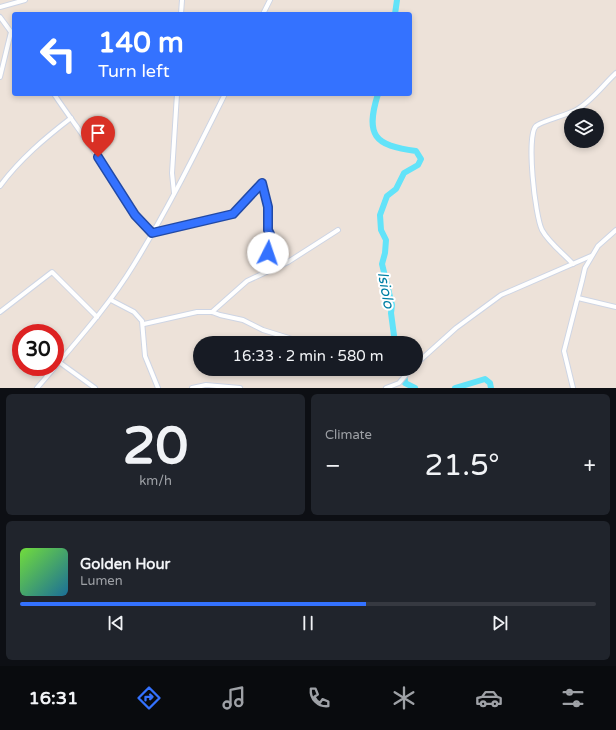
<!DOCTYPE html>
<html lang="en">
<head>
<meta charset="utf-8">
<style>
  :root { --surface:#171b24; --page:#20242c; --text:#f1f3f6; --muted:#9ea1a6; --line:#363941; --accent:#3472ff }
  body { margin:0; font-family:"Varela Round",sans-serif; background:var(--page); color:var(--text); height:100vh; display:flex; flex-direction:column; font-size:15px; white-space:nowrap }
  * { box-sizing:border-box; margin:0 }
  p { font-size:13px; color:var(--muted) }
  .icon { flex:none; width:22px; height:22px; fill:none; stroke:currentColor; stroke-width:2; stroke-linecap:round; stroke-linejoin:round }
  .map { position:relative; height:388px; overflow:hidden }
  .side { display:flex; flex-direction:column; gap:6px; padding:6px; background:#0d0f14; flex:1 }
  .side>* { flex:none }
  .top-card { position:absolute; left:12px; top:12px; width:400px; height:84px; border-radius:4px; box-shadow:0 2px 6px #0003; background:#3472ff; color:#fff; overflow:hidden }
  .fabs { position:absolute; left:564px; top:108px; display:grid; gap:8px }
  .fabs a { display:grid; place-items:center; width:40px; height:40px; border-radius:50%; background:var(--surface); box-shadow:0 2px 6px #0003; font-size:20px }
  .speed { position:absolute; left:12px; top:324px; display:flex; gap:8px; font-size:20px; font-weight:700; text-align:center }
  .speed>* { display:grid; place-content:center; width:52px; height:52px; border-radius:50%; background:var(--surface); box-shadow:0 2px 6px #0003; line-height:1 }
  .speed .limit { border:6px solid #d22; background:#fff; color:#111 }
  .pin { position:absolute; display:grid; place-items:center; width:34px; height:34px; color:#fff; margin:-41px -17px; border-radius:50% 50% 50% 0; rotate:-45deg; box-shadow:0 0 4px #0007 }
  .pin .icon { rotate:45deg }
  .me { position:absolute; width:44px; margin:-22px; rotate:4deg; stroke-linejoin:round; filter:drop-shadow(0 0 3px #0008) }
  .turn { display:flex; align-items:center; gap:14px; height:84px; padding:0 20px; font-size:18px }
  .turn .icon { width:52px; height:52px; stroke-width:2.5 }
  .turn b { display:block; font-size:28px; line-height:34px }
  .big { font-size:30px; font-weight:600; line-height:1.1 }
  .side .widget { flex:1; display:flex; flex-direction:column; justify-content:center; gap:6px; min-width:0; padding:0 14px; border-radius:6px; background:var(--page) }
  .side .dial { align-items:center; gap:0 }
  .dial b { font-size:52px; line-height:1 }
  .song { display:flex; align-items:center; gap:12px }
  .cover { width:48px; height:48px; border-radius:6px; background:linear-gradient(135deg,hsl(100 70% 55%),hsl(200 70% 35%)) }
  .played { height:4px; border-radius:2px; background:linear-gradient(90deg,var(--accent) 60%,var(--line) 60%) }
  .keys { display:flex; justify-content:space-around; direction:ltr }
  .heat { display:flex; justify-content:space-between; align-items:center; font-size:22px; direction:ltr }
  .side .tiles { flex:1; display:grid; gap:6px; grid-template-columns:1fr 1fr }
  .widget:last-child { grid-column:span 2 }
  .trip { position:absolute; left:193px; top:336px; width:230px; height:40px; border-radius:20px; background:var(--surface); box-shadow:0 2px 6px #0003; font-weight:600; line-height:40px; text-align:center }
  .tabs { display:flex; height:64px; justify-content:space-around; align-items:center; background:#090b0e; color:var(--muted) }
  .tabs .icon { width:28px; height:28px }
  .tabs .selected { color:var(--accent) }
  .tabs b { font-size:18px; color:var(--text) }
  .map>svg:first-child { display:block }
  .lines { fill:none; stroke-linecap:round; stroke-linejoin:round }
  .river { stroke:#62e3f9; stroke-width:6 }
  .minor-casing { stroke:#ced5e4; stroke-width:6 }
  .minor { stroke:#fff; stroke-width:4 }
  .route-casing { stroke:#224aa6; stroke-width:10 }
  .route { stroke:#3472ff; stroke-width:7 }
  .labels { text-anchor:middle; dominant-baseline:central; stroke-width:4; stroke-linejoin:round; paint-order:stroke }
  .water-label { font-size:15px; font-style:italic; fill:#0180a5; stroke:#fff }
</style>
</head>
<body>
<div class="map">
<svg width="616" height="388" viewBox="0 0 616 388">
  <rect width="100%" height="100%" fill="#ede2d9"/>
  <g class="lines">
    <g class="river">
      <polyline points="395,14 397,0"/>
      <path d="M378,94c-13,41 -4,52 38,57l5,8 -3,6 -14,8 -8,16 -9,7 -7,19 1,15 5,10 -1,13 -3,11 10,41 -1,8 4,30"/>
      <polyline points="404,369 405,383 415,388"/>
      <polyline points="455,388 485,379 490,383 491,388"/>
    </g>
    <g class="minor-casing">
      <g id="minor">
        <polyline points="0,7 25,0"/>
        <polyline points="181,14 182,0"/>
        <polyline points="263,14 270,0"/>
        <polyline points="0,17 14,36"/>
        <polyline points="0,77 11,32"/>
        <path d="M54,94c14,21 30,42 44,63 15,23 31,60 54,75"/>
        <path d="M0,186c20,-27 45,-48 71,-68"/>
        <polyline points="174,193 172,173 177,94"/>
        <polyline points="152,233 233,214 262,183 268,207 270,234 268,253 280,266"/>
        <path d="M573,264c-10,-11 -24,-21 -31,-34 -7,-14 -16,-94 -6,-104 6,-5 31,-11 40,-16 15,-8 27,-25 40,-37"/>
        <polyline points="578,298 616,307"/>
        <polyline points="111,300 134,312 142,321 145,356 158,388"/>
        <polyline points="0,312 52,272 97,317"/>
        <polyline points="212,312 247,281 288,262 338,230"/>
        <polyline points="144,324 197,312 212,312 220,315 243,320 263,330 305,343"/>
        <polyline points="59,362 95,388"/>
        <polyline points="416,364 456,328 501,295 591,256"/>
        <path d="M55,367c28,-33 56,-65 78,-101 34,-55 63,-114 92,-172"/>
        <polyline points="37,388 55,367"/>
        <polyline points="192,388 206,385 240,388"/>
        <polyline points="386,388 399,383 411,369"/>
        <polyline points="573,388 564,351 582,281 585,268 598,246 616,230"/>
      </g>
    </g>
    <use href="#minor" class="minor"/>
  </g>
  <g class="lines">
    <g class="route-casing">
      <polyline id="route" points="98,157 135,215 152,233 233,214 262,183 268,207 268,230 270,234 268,253"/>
    </g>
    <use href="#route" class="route"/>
  </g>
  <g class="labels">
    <g class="water-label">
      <text transform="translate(386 290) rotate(80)">Isiolo</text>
    </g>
  </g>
</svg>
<div class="fabs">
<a><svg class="icon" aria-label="layers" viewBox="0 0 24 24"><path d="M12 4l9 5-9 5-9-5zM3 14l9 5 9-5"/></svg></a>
</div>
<div class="speed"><div class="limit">30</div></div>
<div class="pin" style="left:98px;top:157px;background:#d93025"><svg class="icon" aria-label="arrive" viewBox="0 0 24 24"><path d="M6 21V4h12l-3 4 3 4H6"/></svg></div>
<svg class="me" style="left:268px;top:253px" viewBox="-20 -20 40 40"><circle r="19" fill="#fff"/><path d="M0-13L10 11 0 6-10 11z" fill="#3472ff"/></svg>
<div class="trip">16:33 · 2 min · 580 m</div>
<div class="top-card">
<div class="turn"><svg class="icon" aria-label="left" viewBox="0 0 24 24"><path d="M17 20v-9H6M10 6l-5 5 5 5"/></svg><div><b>140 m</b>Turn left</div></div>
</div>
</div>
<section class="side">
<div class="tiles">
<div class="widget dial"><b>20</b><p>km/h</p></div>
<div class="widget"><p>Climate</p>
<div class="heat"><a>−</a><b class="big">21.5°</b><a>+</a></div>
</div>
<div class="widget">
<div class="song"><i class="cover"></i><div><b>Golden Hour</b><p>Lumen</p></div></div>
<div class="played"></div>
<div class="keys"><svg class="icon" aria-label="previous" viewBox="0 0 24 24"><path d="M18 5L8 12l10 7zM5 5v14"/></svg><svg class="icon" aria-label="pause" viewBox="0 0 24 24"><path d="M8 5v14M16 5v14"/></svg><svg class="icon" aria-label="next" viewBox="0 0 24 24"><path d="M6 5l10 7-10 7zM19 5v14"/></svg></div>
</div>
</div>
</section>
<nav class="tabs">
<b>16:31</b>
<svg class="icon selected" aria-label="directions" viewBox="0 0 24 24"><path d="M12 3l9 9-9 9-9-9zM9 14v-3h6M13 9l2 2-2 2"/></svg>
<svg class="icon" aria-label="music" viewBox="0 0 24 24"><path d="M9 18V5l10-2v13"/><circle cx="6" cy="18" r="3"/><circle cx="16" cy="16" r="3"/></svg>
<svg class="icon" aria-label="phone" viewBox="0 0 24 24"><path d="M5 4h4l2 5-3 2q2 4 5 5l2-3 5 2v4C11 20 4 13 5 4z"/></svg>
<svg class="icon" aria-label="climate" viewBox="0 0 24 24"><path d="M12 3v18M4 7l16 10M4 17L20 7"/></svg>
<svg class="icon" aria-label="car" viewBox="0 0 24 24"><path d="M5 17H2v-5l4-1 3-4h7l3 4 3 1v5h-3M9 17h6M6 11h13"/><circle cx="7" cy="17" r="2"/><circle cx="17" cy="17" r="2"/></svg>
<svg class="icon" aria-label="filters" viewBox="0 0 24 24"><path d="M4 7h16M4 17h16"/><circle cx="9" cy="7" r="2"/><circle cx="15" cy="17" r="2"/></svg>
</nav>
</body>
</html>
